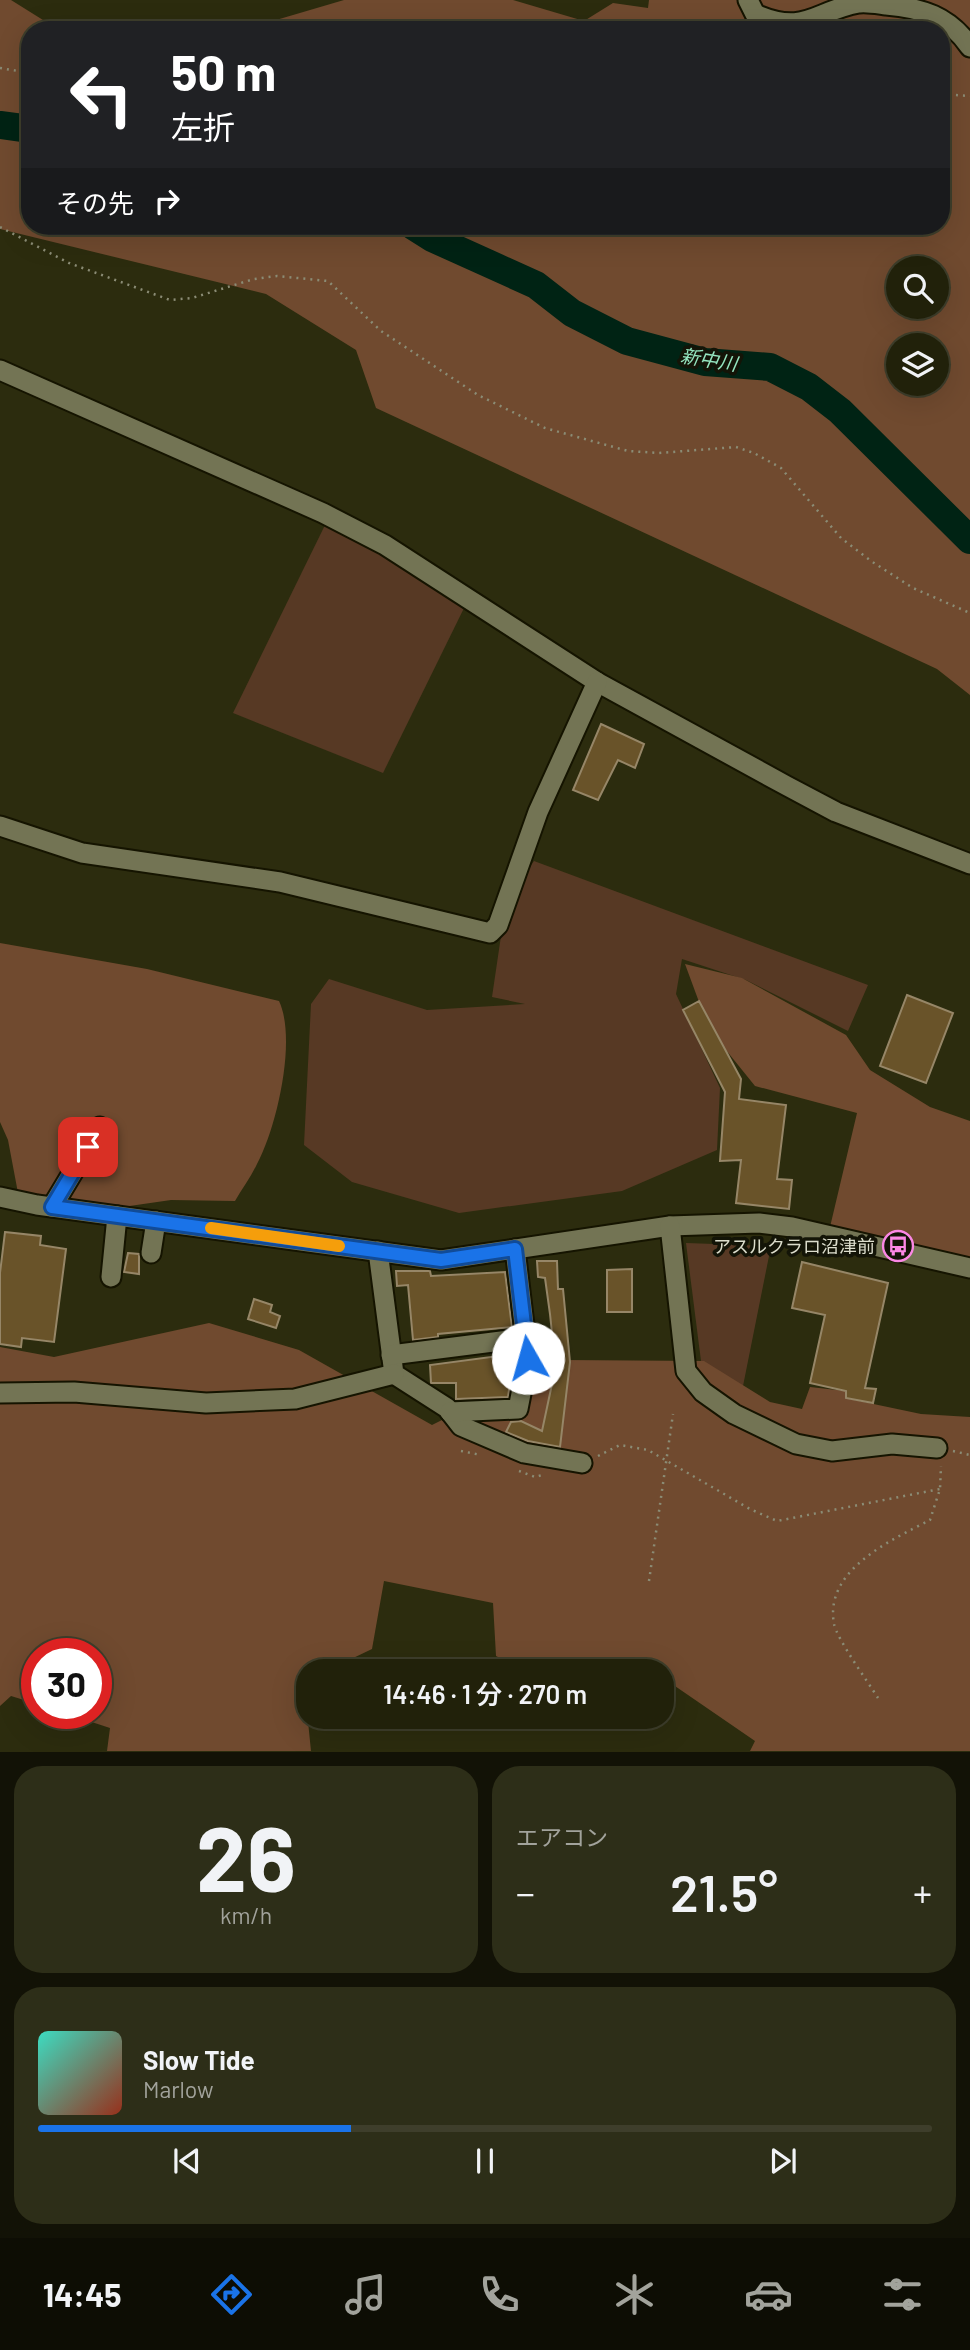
<!DOCTYPE html>
<html lang="ja">
<head>
<meta charset="utf-8">
<style>
  :root { --surface:#21210a; --page:#2d2e18; --text:#f1f3f6; --muted:#a2a39c; --line:#3e3e2b; --accent:#1a73e8 }
  body { margin:0; font-family:Barlow,"Noto Sans JP",sans-serif; background:var(--page); color:var(--text); height:100vh; display:flex; flex-direction:column; font-size:26px; white-space:nowrap }
  * { box-sizing:border-box; margin:0 }
  p { font-size:23px; color:var(--muted) }
  .icon { flex:none; width:38px; height:38px; fill:none; stroke:currentColor; stroke-width:2; stroke-linecap:round; stroke-linejoin:round }
  .map { position:relative; height:1752px; overflow:hidden }
  .side { display:flex; flex-direction:column; gap:14px; padding:14px; background:#121206; flex:1 }
  .side>* { flex:none }
  .hud { position:absolute; left:21px; top:21px; width:929px; height:214px; border-radius:28px; box-shadow:0 7px 28px #0002,0 0 0 2px var(--line); background:#202124; color:#fff; overflow:hidden }
  .controls { position:absolute; left:886px; top:256px; display:grid; gap:14px }
  .controls a { display:grid; place-items:center; width:63px; height:63px; border-radius:50%; background:var(--surface); box-shadow:0 7px 28px #0002,0 0 0 2px var(--line); font-size:35px }
  .speed { position:absolute; left:21px; top:1638px; display:flex; gap:14px; font-size:35px; font-weight:700; text-align:center }
  .speed>* { display:grid; place-content:center; width:91px; height:91px; border-radius:50%; background:var(--surface); box-shadow:0 7px 28px #0002,0 0 0 2px var(--line); line-height:1 }
  .speed .limit { border:10px solid #d22; background:#fff; color:#111 }
  .pin { position:absolute; display:grid; place-items:center; width:60px; height:60px; color:#fff; margin:-30px; border-radius:14px; box-shadow:0 4px 10px #0006 }
  .me { position:absolute; width:77px; margin:-38px; rotate:353deg; stroke-linejoin:round; filter:drop-shadow(0 0 5px #0008) }
  .turn { display:flex; align-items:center; gap:24px; height:147px; padding:0 35px; font-size:32px }
  .turn .icon { width:91px; height:91px; stroke-width:2.5 }
  .turn b { display:block; font-size:49px; line-height:60px }
  .then { display:flex; align-items:center; height:66px; padding:0 35px; background:#0003; gap:14px; font-size:26px }
  .big { font-size:52px; font-weight:600; line-height:1.1 }
  .side .tile { flex:1; display:flex; flex-direction:column; justify-content:center; gap:10px; min-width:0; padding:0 24px; border-radius:28px; background:var(--page) }
  .side .dial { align-items:center; gap:0 }
  .dial b { font-size:91px; line-height:1 }
  .song { display:flex; align-items:center; gap:21px }
  .cover { width:84px; height:84px; border-radius:10px; background:linear-gradient(135deg,hsl(170 70% 55%),hsl(10 70% 35%)) }
  .played { height:7px; border-radius:4px; background:linear-gradient(90deg,var(--accent) 35%,var(--line) 35%) }
  .keys { display:flex; justify-content:space-around; direction:ltr }
  .heat { display:flex; justify-content:space-between; align-items:center; font-size:38px; direction:ltr }
  .side .tiles { flex:1; display:grid; gap:14px; grid-template-columns:1fr 1fr }
  .tile:last-child { grid-column:span 2 }
  .trip { position:absolute; left:296px; top:1659px; width:378px; height:70px; border-radius:28px; background:var(--surface); box-shadow:0 7px 28px #0002,0 0 0 2px var(--line); font-weight:600; line-height:70px; text-align:center }
  .tabs { display:flex; height:112px; justify-content:space-around; align-items:center; background:#0d0d04; color:var(--muted) }
  .tabs .icon { width:49px; height:49px }
  .tabs .on { color:var(--accent) }
  .tabs b { font-size:32px; color:var(--text) }
  .map>svg:first-child { display:block }
  .green { fill:#573924 }
  .forest { fill:#704a2f; fill-rule:evenodd }
  .lines { fill:none; stroke-linecap:round; stroke-linejoin:round }
  .river { stroke:#002314; stroke-width:28 }
  .building { fill:#695329; stroke:#968667; stroke-width:2 }
  .minor-casing { stroke:#151400; stroke-width:23 }
  .path { stroke:#8b8c75; stroke-width:2.5; stroke-dasharray:2 5; stroke-linecap:butt }
  .minor { stroke:#737454; stroke-width:19 }
  .path-bridge { stroke:#8b8c75; stroke-width:2.5; stroke-dasharray:2 5; stroke-linecap:butt }
  .route-casing { stroke:#114b97; stroke-width:18 }
  .route { stroke:#1a73e8; stroke-width:12 }
  .slow { stroke:#f59e0b; stroke-width:12 }
  .labels { text-anchor:middle; dominant-baseline:central; stroke-width:7; stroke-linejoin:round; paint-order:stroke }
  .poi-label { font-size:18px; fill:#dcddcc; stroke:#131407; text-anchor:end }
  .water-label { font-size:19px; font-style:italic; fill:#95e6c0; stroke:#131407 }
</style>
</head>
<body>
<div class="map">
<svg width="970" height="1752" viewBox="0 0 970 1752">
  <rect width="100%" height="100%" fill="#2c2c0e"/>
  <g class="green">
    <polygon points="327,521 466,604 383,773 233,713"/>
    <polygon points="534,861 868,985 848,1031 746,980 682,959 676,994 720,1088 717,1150 622,1191 459,1213 352,1182 304,1145 311,1004 329,979 427,1010 525,1004 492,997 506,902"/>
    <polygon points="686,1243 771,1246 743,1386 701,1361"/>
  </g>
  <g class="forest">
    <path d="M0,0h11l48,30h-29v196h912v-196h-717l27,-3 92,-27h169l71,21 29,-18 35,5 1,-8h321v695l-33,-26 -561,-261 -20,-58 -90,-56 -266,-65zM898,268h38v38h-38zM898,345h38v38h-38z"/>
    <path d="M0,943l147,26 132,32c18,38 -2,126 -22,163 -6,13 -15,25 -22,37l-64,-1 -83,12 -70,-19 -10,-53 -8,-18z"/>
    <polygon points="685,964 742,978 846,1035 870,1070 930,1107 970,1121 970,1260 830,1227 857,1113 755,1086 709,1029"/>
    <polygon points="209,1323 299,1350 432,1425 562,1360 704,1361 770,1402 802,1409 810,1387 846,1391 845,1398 921,1414 970,1417 970,1751 750,1751 755,1741 672,1684 662,1687 662,1671 526,1671 496,1656 493,1603 384,1581 372,1649 326,1671 308,1671 308,1680 304,1682 311,1751 107,1751 110,1728 64,1713 96,1713 96,1654 37,1654 37,1704 11,1696 0,1706 0,1347 54,1357"/>
  </g>
  <g class="lines">
    <g class="river">
      <polyline points="0,125 30,129"/>
      <polyline points="413,226 432,238 536,285 572,313 627,341 705,362 770,367 809,387 840,411 970,540"/>
    </g>
  </g>
  <g class="building">
    <polygon points="601,724 644,744 635,768 618,760 598,800 573,790"/>
    <polygon points="907,995 953,1013 926,1083 880,1066"/>
    <polygon points="699,1001 741,1079 739,1099 786,1105 777,1179 792,1180 789,1209 736,1203 741,1160 720,1161 725,1092 683,1010"/>
    <polygon points="5,1232 41,1236 40,1245 66,1249 54,1342 22,1338 21,1347 0,1344 0,1273"/>
    <polygon points="128,1253 139,1254 139,1274 124,1272"/>
    <polygon points="537,1261 557,1261 558,1289 563,1289 570,1362 560,1447 528,1441 506,1432 511,1422 521,1421 542,1431 552,1384 555,1362 550,1314 545,1278 538,1277"/>
    <polygon points="802,1262 888,1283 865,1388 876,1389 873,1403 846,1398 846,1391 810,1383 825,1315 792,1308"/>
    <polygon points="632,1269 632,1312 607,1312 607,1270"/>
    <polygon points="396,1271 430,1271 431,1276 505,1272 512,1327 438,1334 438,1337 413,1340 408,1285 397,1286"/>
    <polygon points="254,1299 272,1305 270,1312 280,1316 276,1328 248,1319"/>
    <polygon points="514,1354 508,1397 456,1399 456,1383 431,1383 430,1365"/>
  </g>
  <g class="lines">
    <g class="minor-casing">
      <g id="minor">
        <path d="M748,0l7,14c51,22 59,-3 104,-11 8,-1 19,1 27,2 36,3 63,11 84,42"/>
        <polyline points="0,370 323,513 385,545 597,682 787,786 836,812 970,864"/>
        <polyline points="0,826 82,853 280,882 490,933 498,925 538,812 597,682"/>
        <polyline points="0,1197 37,1205 441,1260 670,1226 759,1223 792,1227 970,1268"/>
        <polyline points="52,1207 100,1127"/>
        <polyline points="670,1226 686,1371 703,1392 734,1414 796,1444 832,1451 892,1444 937,1448"/>
        <polyline points="378,1251 394,1374 447,1408 461,1426 524,1453 582,1463"/>
        <polyline points="151,1253 156,1221"/>
        <polyline points="111,1277 117,1216"/>
        <polyline points="391,1355 525,1338"/>
        <polyline points="0,1393 74,1392 206,1403 295,1399 394,1374"/>
        <polyline points="450,1412 518,1409 528,1358 515,1249"/>
      </g>
    </g>
    <g class="path">
      <polyline points="0,68 30,73"/>
      <polyline points="942,94 970,96"/>
      <polyline points="0,227 69,263 170,300 192,298 254,279 277,276 328,281 381,331 478,395 545,428 628,451 659,453 736,447 754,453 781,468 841,538 871,561 913,588 970,613"/>
      <polyline points="461,1451 481,1455"/>
      <polyline points="953,1451 970,1455"/>
      <polyline points="598,1456 620,1445 648,1450 750,1509 777,1521 940,1489"/>
      <polyline points="519,1471 535,1477 542,1475"/>
      <path d="M878,1698c-10,-16 -41,-59 -44,-74 -10,-55 58,-84 96,-104l10,-31 1,-23"/>
    </g>
    <use href="#minor" class="minor"/>
    <polyline class="path-bridge" points="649,1581 673,1414"/>
  </g>
  <g class="lines">
    <g class="route-casing">
      <polyline id="route" points="88,1147 52,1207 441,1260 515,1249 528,1358"/>
    </g>
    <use href="#route" class="route"/>
    <polyline class="slow" points="211,1228 339,1246"/>
  </g>
  <defs>
    <g id="bus-ring" transform="scale(1.575)"><circle r="9.5" fill="#131407" stroke="#fb87e5" stroke-width="1.5"/><path d="M-5-6H5V4H4V6H2V4H-2V6H-4V4H-5ZM-3.5-4V0h7V-4ZM-3.5 1.2v1.5H-2V1.2ZM2 1.2v1.5H3.5V1.2Z" fill="#fb87e5"/></g>
  </defs>
  <g fill-rule="evenodd">
    <use href="#bus-ring" x="898" y="1246"/>
  </g>
  <g class="labels">
    <g class="poi-label">
      <text x="875" y="1246">アスルクラロ沼津前</text>
    </g>
    <g class="water-label">
      <text transform="translate(709 359) rotate(9)">新中川</text>
    </g>
  </g>
</svg>
<div class="controls">
<a><svg class="icon" aria-label="search" viewBox="0 0 24 24"><circle cx="10" cy="10" r="6"/><path d="M15 15l6 6"/></svg></a>
<a><svg class="icon" aria-label="layers" viewBox="0 0 24 24"><path d="M12 4l9 5-9 5-9-5zM3 14l9 5 9-5"/></svg></a>
</div>
<div class="speed"><div class="limit">30</div></div>
<div class="pin" style="left:88px;top:1147px;background:#d93025"><svg class="icon" aria-label="arrive" viewBox="0 0 24 24"><path d="M6 21V4h12l-3 4 3 4H6"/></svg></div>
<svg class="me" style="left:528px;top:1358px" viewBox="-20 -20 40 40"><circle r="19" fill="#fff"/><path d="M0-13L10 11 0 6-10 11z" fill="#1a73e8"/></svg>
<div class="trip">14:46 · 1 分 · 270 m</div>
<div class="hud">
<div class="turn"><svg class="icon" aria-label="left" viewBox="0 0 24 24"><path d="M17 20v-9H6M10 6l-5 5 5 5"/></svg><div><b>50 m</b>左折</div></div>
<div class="then">その先<svg class="icon" aria-label="right" viewBox="0 0 24 24"><path d="M7 20v-9h11M14 6l5 5-5 5"/></svg></div>
</div>
</div>
<section class="side">
<div class="tiles">
<div class="tile dial"><b>26</b><p>km/h</p></div>
<div class="tile"><p>エアコン</p>
<div class="heat"><a>−</a><b class="big">21.5°</b><a>+</a></div>
</div>
<div class="tile">
<div class="song"><i class="cover"></i><div><b>Slow Tide</b><p>Marlow</p></div></div>
<div class="played"></div>
<div class="keys"><svg class="icon" aria-label="previous" viewBox="0 0 24 24"><path d="M18 5L8 12l10 7zM5 5v14"/></svg><svg class="icon" aria-label="pause" viewBox="0 0 24 24"><path d="M8 5v14M16 5v14"/></svg><svg class="icon" aria-label="next" viewBox="0 0 24 24"><path d="M6 5l10 7-10 7zM19 5v14"/></svg></div>
</div>
</div>
</section>
<nav class="tabs">
<b>14:45</b>
<svg class="icon on" aria-label="directions" viewBox="0 0 24 24"><path d="M12 3l9 9-9 9-9-9zM9 14v-3h6M13 9l2 2-2 2"/></svg>
<svg class="icon" aria-label="music" viewBox="0 0 24 24"><path d="M9 18V5l10-2v13"/><circle cx="6" cy="18" r="3"/><circle cx="16" cy="16" r="3"/></svg>
<svg class="icon" aria-label="phone" viewBox="0 0 24 24"><path d="M5 4h4l2 5-3 2q2 4 5 5l2-3 5 2v4C11 20 4 13 5 4z"/></svg>
<svg class="icon" aria-label="climate" viewBox="0 0 24 24"><path d="M12 3v18M4 7l16 10M4 17L20 7"/></svg>
<svg class="icon" aria-label="car" viewBox="0 0 24 24"><path d="M5 17H2v-5l4-1 3-4h7l3 4 3 1v5h-3M9 17h6M6 11h13"/><circle cx="7" cy="17" r="2"/><circle cx="17" cy="17" r="2"/></svg>
<svg class="icon" aria-label="filters" viewBox="0 0 24 24"><path d="M4 7h16M4 17h16"/><circle cx="9" cy="7" r="2"/><circle cx="15" cy="17" r="2"/></svg>
</nav>
</body>
</html>
